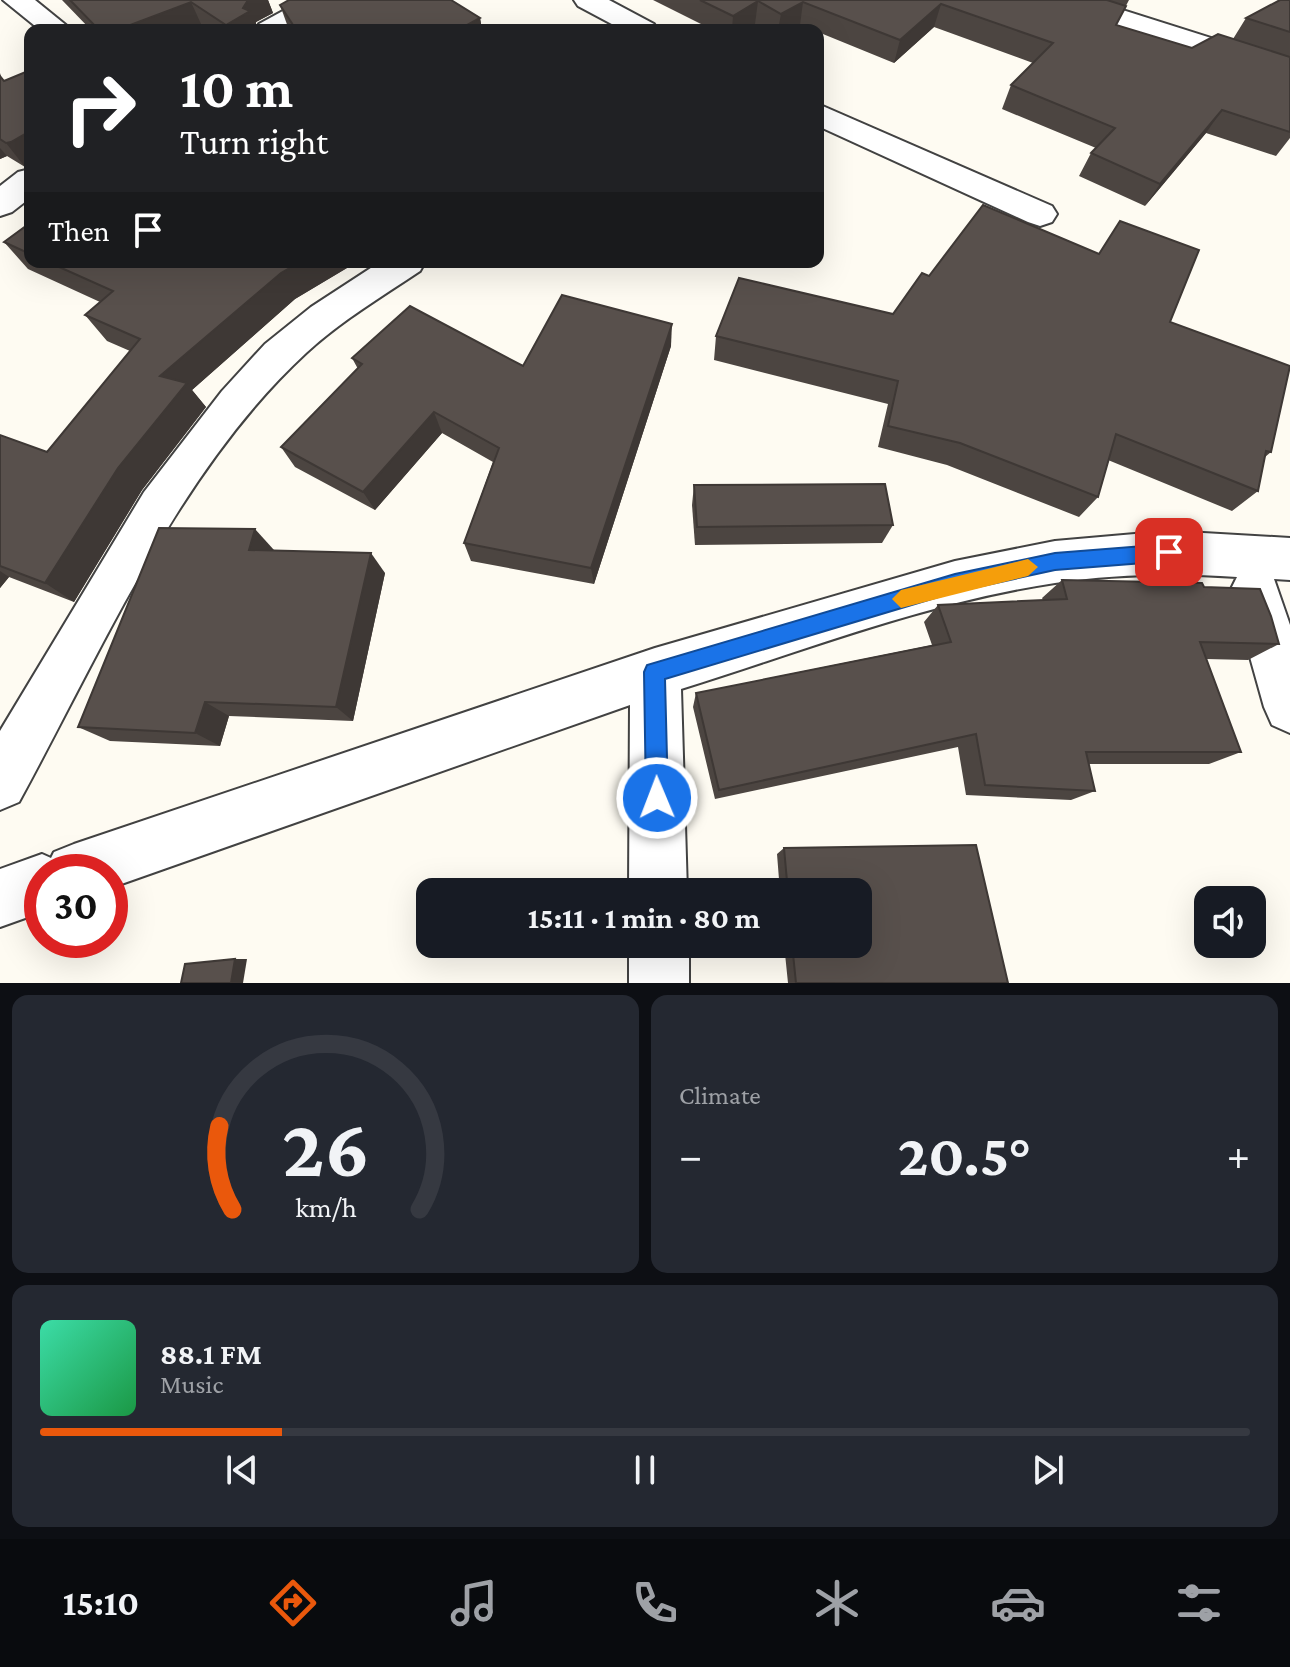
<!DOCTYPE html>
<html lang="en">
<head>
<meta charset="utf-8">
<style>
  :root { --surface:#171b24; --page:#242831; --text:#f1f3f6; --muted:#9ea1a6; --line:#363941; --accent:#ea580c }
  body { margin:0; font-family:"Crimson Pro",serif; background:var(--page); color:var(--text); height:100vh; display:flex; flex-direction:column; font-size:30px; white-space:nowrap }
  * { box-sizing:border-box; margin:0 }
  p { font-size:26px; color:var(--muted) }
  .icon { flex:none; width:44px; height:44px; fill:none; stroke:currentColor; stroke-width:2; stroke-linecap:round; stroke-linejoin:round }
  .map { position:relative; height:983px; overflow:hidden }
  .details { display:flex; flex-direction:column; gap:12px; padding:12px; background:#0d0f14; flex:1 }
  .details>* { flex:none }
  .hud { position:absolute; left:24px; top:24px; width:800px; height:244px; border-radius:16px; box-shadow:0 8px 32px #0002; background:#202124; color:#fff; overflow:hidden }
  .controls { position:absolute; left:1194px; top:886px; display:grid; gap:16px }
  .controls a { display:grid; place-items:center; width:72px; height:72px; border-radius:16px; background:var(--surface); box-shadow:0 8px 32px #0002; font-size:40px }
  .speed { position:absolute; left:24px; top:854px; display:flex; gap:16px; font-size:40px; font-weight:700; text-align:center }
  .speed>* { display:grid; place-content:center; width:104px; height:104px; border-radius:50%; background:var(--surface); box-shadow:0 8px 32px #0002; line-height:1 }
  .speed .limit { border:12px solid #d22; background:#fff; color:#111 }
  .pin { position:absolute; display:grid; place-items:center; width:68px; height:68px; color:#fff; margin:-34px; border-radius:16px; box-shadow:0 4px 12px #0006 }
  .me { position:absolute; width:88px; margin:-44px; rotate:359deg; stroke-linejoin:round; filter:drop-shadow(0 0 6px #0008) }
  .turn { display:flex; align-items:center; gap:28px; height:168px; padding:0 24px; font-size:36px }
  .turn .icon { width:104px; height:104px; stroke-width:2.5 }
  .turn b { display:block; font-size:56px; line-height:68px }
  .then { display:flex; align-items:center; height:76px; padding:0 24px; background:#0003; gap:16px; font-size:30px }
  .big { font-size:60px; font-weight:700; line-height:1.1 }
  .details .widget { flex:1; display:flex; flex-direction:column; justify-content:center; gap:12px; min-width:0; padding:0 28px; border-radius:16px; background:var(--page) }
  .details .dial { align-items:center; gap:0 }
  .dial svg { height:208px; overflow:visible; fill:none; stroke:var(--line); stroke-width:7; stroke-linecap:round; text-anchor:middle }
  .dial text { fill:var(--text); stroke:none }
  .song { display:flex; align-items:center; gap:24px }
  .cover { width:96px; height:96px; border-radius:12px; background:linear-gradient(135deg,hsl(160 70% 55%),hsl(140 70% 35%)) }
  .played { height:8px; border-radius:4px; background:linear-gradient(90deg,var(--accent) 20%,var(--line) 20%) }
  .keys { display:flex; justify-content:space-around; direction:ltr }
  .heat { display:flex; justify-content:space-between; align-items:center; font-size:44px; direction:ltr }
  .details .tiles { flex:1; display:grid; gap:12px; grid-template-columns:1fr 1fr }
  .widget:last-child { grid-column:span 2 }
  .trip { position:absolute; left:416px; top:878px; width:456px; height:80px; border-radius:16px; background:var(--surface); box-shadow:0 8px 32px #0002; font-weight:700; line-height:80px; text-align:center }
  .dock { display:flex; height:128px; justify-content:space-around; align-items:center; background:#090b0e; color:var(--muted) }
  .dock .icon { width:56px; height:56px }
  .dock .on { color:var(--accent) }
  .dock b { font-size:36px; color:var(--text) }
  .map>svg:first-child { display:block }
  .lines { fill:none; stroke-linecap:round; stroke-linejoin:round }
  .minor-casing { stroke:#424242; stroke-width:4 }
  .minor { fill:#fff; fill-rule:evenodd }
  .wall { fill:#4c4541 }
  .shaded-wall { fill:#3e3835 }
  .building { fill:#58504c; stroke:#3e3835; stroke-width:2 }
  .route { fill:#1a73e8; stroke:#114b97; stroke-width:2 }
  .slow { fill:#f59e0b }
</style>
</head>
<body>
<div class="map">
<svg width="1290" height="983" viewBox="0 0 1290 983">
  <rect width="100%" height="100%" fill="#fefbf2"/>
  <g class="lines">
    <g class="minor-casing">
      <g id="minor">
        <polygon points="3,0 35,0 72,30 40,30"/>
        <polygon points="303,0 338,0 334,6 290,30 255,30 259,24"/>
        <polygon points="574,0 609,0 654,24 658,30 623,30 578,6"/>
        <polygon points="1049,0 1091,0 1290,63 1290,82 1053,6"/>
        <polygon points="818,104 1052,206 1057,214 1052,222 1040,226 1028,222 818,126"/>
        <polygon points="30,169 30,198 12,212 0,216 0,186 18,172"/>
        <path d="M380,262h45l-5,9c-39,26 -79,50 -114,82 -127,117 -205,299 -287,449l-19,8v-79l144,-239 78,-101 43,-47 46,-37z"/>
        <path d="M1169,531l121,7v42l-16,-1 16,46v108l-18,-8 -8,-18 -33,-118 6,-12c-61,-4 -122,-3 -182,6 -127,19 -252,68 -374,106l6,203h-58l1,-187 -520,183v-16h-68v40l-42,15v-58l42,-15 9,4 3,-6 20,-8 581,-196 300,-87 100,-20z"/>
        <rect x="629" y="944" width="60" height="39"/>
      </g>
    </g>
    <use href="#minor" class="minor"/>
  </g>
  <g class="wall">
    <polygon points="62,0 268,0 273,13 256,22 256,24 258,30 210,30 201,24 186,30 91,30"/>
    <polygon points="653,0 1129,0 1116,25 1192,48 1233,39 1246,18 1290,0 1290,138 1276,156 1206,133 1145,206 1079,176 1091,153 1096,148 1002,109 1011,85 1033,63 934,27 894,63 818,32 818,30 813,30 800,25 790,30 765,30 755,24 746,30 713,30"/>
    <polygon points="280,5 480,18 482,30 289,30"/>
    <polygon points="0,73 25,167 7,156 0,159"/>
    <polygon points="30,223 30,262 357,262 295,299 192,390 206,407 142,490 74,602 9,577 0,588 0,435 47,452 130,351 107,341 85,315 100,302 28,269 4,242"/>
    <polygon points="929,276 1170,322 1271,452 1265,457 1258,491 1232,511 1108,460 1098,497 1079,517 947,465 878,447 888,404 714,360 716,336 893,314"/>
    <polygon points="671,346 594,584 471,561 464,543 493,462 442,433 375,510 295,467 281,447 358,369 352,358 523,366"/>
    <polygon points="694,485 893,525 882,543 695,545 692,505"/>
    <polygon points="274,550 385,573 353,721 229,716 220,746 110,741 78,727"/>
    <polygon points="1062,580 1204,587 1279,644 1248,660 1206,659 1241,752 1209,764 1089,764 1095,791 1071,800 966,795 958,747 715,799 693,707 696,693 932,645 924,622 938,605 1043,600 1042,598"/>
    <polygon points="976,845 1008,983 788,983 784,944 858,944 858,892 780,892 777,854 784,848"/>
  </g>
  <g class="shaded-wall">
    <polygon points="247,0 268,0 273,13 256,22 256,24 258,30 228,30 226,25 243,8"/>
    <polygon points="758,1 755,24 746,30 732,30 733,16"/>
    <polygon points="191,2 201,24 186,30 117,30"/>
    <polygon points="803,2 800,25 790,30 778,30 781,14"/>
    <polygon points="941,4 934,27 894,63 900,40"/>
    <polygon points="480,18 482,30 458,30"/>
    <polygon points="1222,110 1206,133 1145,206 1160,184"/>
    <polygon points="30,131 30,166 25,167 6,143"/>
    <polygon points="0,148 7,156 0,159"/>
    <polygon points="300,262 357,262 295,299 192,390 206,407 142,490 74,602 45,583 160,376 281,273"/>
    <polygon points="672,324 671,346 594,584 591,568"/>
    <polygon points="434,412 442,433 375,510 363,492"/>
    <polygon points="255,529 274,550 249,550"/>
    <polygon points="371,553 385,573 353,721 336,707"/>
    <polygon points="0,571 9,577 0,588"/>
    <polygon points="205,702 229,716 220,746 195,733"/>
    <polygon points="235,959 247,959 243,983 231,983"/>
  </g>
  <g class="building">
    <polygon points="70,0 248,0 243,8 250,11 226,25 191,2 117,30 99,30"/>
    <polygon points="289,0 451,0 480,18 458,30 292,30 295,28 280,5"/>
    <polygon points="700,0 1107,0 1126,6 1116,25 1192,48 1218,34 1290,57 1290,132 1222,110 1160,184 1091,153 1115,128 1011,85 1053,43 941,4 900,40 803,2 781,14 758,1 733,16"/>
    <polygon points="1280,0 1290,0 1290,32 1246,18"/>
    <polygon points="28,71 30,71 30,131 11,142 6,143 0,139 0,76 4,81"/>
    <polygon points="983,205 1099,254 1120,221 1199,250 1170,322 1290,366 1271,452 1266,451 1258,491 1116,434 1098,497 960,443 888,426 898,381 716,336 739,278 893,314 922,273 929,276"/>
    <polygon points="30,223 30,254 4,242"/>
    <polygon points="48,262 300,262 281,273 160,376 187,383 118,468 45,583 0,566 0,435 47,452 140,339 85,315 113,291"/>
    <polygon points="562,295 672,324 591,568 464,543 499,448 434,412 363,492 281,447 362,364 352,358 410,306 523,366"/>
    <polygon points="885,484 893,525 697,527 694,485"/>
    <polygon points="159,528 255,529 249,550 371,553 336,707 205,702 195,733 78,727"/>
    <polygon points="1062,580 1202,583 1204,587 1260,589 1271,616 1279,644 1200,642 1241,752 1086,752 1095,791 985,785 976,734 719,790 696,693 951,642 938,605 1067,599"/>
    <polygon points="976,845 1008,983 796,983 792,944 858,944 858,892 788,892 784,848"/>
    <polygon points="235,959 231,983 181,983 185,964"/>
  </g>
  <polygon class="route" points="1169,544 1179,552 1169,561 1055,570 955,592 665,679 668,798 665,806 657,809 649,806 646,798 644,672 647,665 955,574 1055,553"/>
  <polygon class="slow" points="1028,559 1038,567 1028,576 901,608 892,599 901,590"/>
</svg>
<div class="controls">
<a><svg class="icon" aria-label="sound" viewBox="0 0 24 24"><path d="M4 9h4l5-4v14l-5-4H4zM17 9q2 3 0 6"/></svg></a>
</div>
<div class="speed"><div class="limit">30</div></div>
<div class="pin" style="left:1169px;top:552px;background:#d93025"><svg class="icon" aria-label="arrive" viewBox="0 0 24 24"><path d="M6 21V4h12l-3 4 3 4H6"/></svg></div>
<svg class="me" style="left:657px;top:798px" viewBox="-20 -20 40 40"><circle r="17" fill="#1a73e8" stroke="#fff" stroke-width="3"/><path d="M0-11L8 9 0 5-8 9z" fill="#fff"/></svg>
<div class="trip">15:11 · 1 min · 80 m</div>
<div class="hud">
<div class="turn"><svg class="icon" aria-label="right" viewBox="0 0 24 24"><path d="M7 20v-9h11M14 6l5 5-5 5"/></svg><div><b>10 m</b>Turn right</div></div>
<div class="then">Then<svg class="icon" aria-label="arrive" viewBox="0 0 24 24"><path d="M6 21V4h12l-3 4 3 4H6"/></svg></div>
</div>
</div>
<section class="details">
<div class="tiles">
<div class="widget dial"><svg viewBox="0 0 100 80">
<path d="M14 69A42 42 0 1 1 86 69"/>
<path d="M14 69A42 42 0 0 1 9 37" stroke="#ea580c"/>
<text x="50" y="56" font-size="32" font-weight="700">26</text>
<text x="50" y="72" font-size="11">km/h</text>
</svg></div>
<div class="widget"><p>Climate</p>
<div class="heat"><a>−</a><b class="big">20.5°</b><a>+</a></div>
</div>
<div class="widget">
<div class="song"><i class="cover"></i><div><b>88.1 FM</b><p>Music</p></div></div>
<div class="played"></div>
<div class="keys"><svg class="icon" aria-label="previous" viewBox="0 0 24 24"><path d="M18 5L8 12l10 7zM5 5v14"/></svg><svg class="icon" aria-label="pause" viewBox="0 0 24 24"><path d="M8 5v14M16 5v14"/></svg><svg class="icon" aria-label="next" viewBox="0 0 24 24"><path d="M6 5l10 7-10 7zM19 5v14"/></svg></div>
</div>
</div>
</section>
<nav class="dock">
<b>15:10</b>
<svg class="icon on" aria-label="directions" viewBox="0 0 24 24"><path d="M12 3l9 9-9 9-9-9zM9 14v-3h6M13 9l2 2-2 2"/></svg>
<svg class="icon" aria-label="music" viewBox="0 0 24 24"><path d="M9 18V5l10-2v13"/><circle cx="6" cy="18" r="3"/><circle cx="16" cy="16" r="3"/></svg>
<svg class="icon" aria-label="phone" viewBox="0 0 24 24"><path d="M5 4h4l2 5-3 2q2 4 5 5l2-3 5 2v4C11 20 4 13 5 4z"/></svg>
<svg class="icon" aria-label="climate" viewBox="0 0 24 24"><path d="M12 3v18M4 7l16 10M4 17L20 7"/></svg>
<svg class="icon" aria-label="car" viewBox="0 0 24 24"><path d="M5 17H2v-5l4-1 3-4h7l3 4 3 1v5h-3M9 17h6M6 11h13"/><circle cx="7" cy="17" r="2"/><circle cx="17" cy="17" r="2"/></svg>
<svg class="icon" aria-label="filters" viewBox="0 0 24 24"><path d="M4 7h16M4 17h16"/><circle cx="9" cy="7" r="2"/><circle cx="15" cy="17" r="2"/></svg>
</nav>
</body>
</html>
